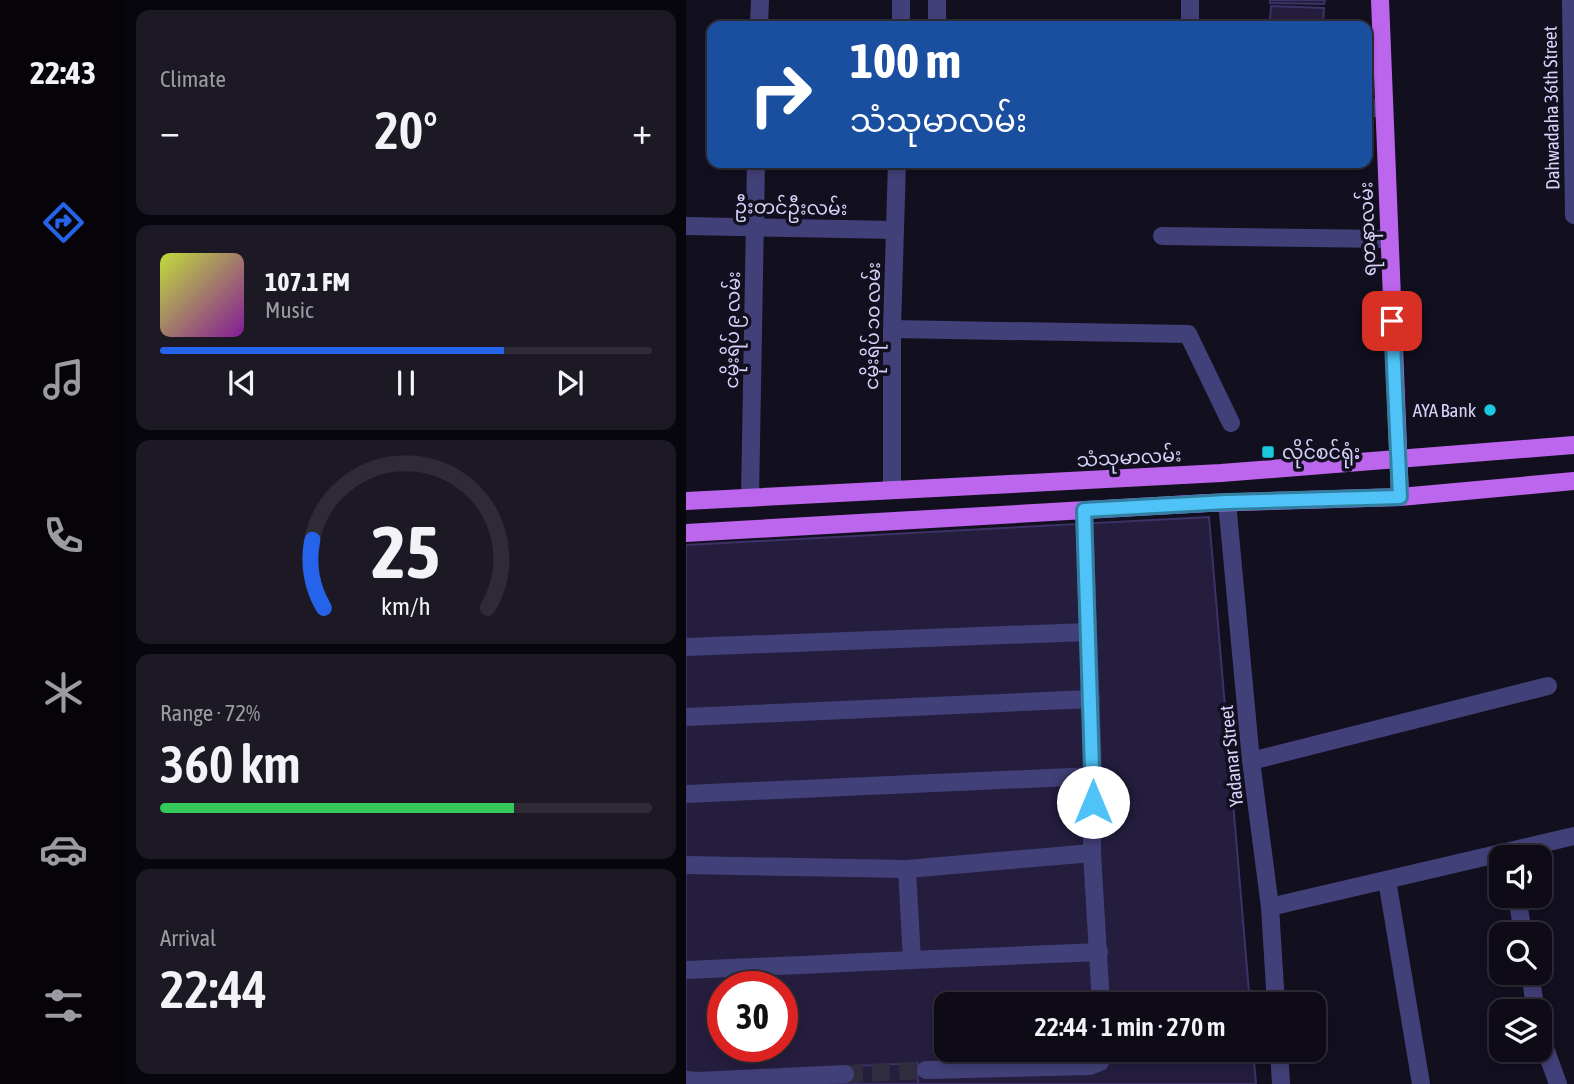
<!DOCTYPE html>
<html lang="en">
<head>
<meta charset="utf-8">
<style>
  :root { --surface:#0e0b17; --page:#1c1924; --text:#f1f3f6; --muted:#9b9ba1; --line:#2e2b36; --accent:#2563eb }
  body { margin:0; font-family:"Asap Condensed","Noto Sans Myanmar",sans-serif; background:var(--page); color:var(--text); height:100vh; display:flex; flex-direction:column; font-size:26px; white-space:nowrap }
  * { box-sizing:border-box; margin:0 }
  p { font-size:23px; color:var(--muted) }
  .icon { flex:none; width:38px; height:38px; fill:none; stroke:currentColor; stroke-width:2; stroke-linecap:round; stroke-linejoin:round }
  .map { position:relative; flex:1; overflow:hidden }
  .details { display:flex; flex-direction:column; gap:10px; padding:10px; background:#08060d; width:560px }
  .details>* { flex:none }
  .guide { position:absolute; left:21px; top:21px; width:665px; height:147px; border-radius:14px; box-shadow:0 4px 10px #0003,0 0 0 2px var(--line); background:#1a4fa0; color:#fff; overflow:hidden }
  .buttons { position:absolute; left:803px; top:845px; display:grid; gap:14px }
  .buttons a { display:grid; place-items:center; width:63px; height:63px; border-radius:14px; background:var(--surface); box-shadow:0 4px 10px #0003,0 0 0 2px var(--line); font-size:35px }
  .speed { position:absolute; left:21px; top:971px; display:flex; gap:14px; font-size:35px; font-weight:700; text-align:center }
  .speed>* { display:grid; place-content:center; width:91px; height:91px; border-radius:50%; background:var(--surface); box-shadow:0 4px 10px #0003,0 0 0 2px var(--line); line-height:1 }
  .speed .limit { border:10px solid #d22; background:#fff; color:#111 }
  .pin { position:absolute; display:grid; place-items:center; width:60px; height:60px; color:#fff; margin:-30px; border-radius:14px; box-shadow:0 4px 10px #0006 }
  .me { position:absolute; width:77px; margin:-38px; rotate:0deg; stroke-linejoin:round; filter:drop-shadow(0 0 5px #0008) }
  .turn { display:flex; align-items:center; gap:24px; height:147px; padding:0 28px; font-size:32px }
  .turn .icon { width:91px; height:91px; stroke-width:2.5 }
  .turn b { display:block; font-size:49px; line-height:60px }
  .big { font-size:52px; font-weight:600; line-height:1.1 }
  .details .tile { flex:1; display:flex; flex-direction:column; justify-content:center; gap:10px; min-width:0; padding:0 24px; border-radius:14px; background:var(--page) }
  .details .dial { align-items:center; gap:0 }
  .dial svg { height:182px; overflow:visible; fill:none; stroke:var(--line); stroke-width:7; stroke-linecap:round; text-anchor:middle }
  .dial text { fill:var(--text); stroke:none }
  .song { display:flex; align-items:center; gap:21px }
  .cover { width:84px; height:84px; border-radius:10px; background:linear-gradient(135deg,hsl(70 70% 55%),hsl(290 70% 35%)) }
  .played { height:7px; border-radius:4px; background:linear-gradient(90deg,var(--accent) 70%,var(--line) 70%) }
  .keys { display:flex; justify-content:space-around; direction:ltr }
  .heat { display:flex; justify-content:space-between; align-items:center; font-size:38px; direction:ltr }
  .charge { height:10px; border-radius:5px; background:linear-gradient(90deg,#34c759 72%,var(--line) 0) }
  .trip { position:absolute; left:248px; top:992px; width:392px; height:70px; border-radius:14px; background:var(--surface); box-shadow:0 4px 10px #0003,0 0 0 2px var(--line); font-weight:600; line-height:70px; text-align:center }
  main { display:flex; flex:1; min-height:0 }
  .dock { display:flex; flex-direction:column; width:126px; justify-content:space-around; align-items:center; background:#060409; color:var(--muted) }
  .dock .icon { width:49px; height:49px }
  .dock .active { color:var(--accent) }
  .dock b { font-size:32px; color:var(--text) }
  .map>svg:first-child { display:block }
  .building { fill:#241d3e; stroke:#3d3267; stroke-width:2; fill-rule:evenodd }
  .lines { fill:none; stroke-linecap:round; stroke-linejoin:round }
  .minor-tunnel { stroke:#302c40; stroke-width:18; stroke-dasharray:18 9; stroke-linecap:butt }
  .minor { stroke:#424078; stroke-width:18 }
  .major { stroke:#bc66ed; stroke-width:18 }
  .route-casing { stroke:#337fa1; stroke-width:18 }
  .route { stroke:#4fc3f7; stroke-width:12 }
  .poi-dot { fill:#1bc8dd; stroke:#120f1f; stroke-width:2.5 }
  .labels { text-anchor:middle; dominant-baseline:central; stroke-width:7; stroke-linejoin:round; paint-order:stroke }
  .street-label { font-size:19px; fill:#d7d2fa; stroke:#120f1f }
  .poi-label { font-size:19px; fill:#d7d2fa; stroke:#120f1f; text-anchor:end }
</style>
</head>
<body>
<main>
<nav class="dock">
<b>22:43</b>
<svg class="icon active" aria-label="directions" viewBox="0 0 24 24"><path d="M12 3l9 9-9 9-9-9zM9 14v-3h6M13 9l2 2-2 2"/></svg>
<svg class="icon" aria-label="music" viewBox="0 0 24 24"><path d="M9 18V5l10-2v13"/><circle cx="6" cy="18" r="3"/><circle cx="16" cy="16" r="3"/></svg>
<svg class="icon" aria-label="phone" viewBox="0 0 24 24"><path d="M5 4h4l2 5-3 2q2 4 5 5l2-3 5 2v4C11 20 4 13 5 4z"/></svg>
<svg class="icon" aria-label="climate" viewBox="0 0 24 24"><path d="M12 3v18M4 7l16 10M4 17L20 7"/></svg>
<svg class="icon" aria-label="car" viewBox="0 0 24 24"><path d="M5 17H2v-5l4-1 3-4h7l3 4 3 1v5h-3M9 17h6M6 11h13"/><circle cx="7" cy="17" r="2"/><circle cx="17" cy="17" r="2"/></svg>
<svg class="icon" aria-label="filters" viewBox="0 0 24 24"><path d="M4 7h16M4 17h16"/><circle cx="9" cy="7" r="2"/><circle cx="15" cy="17" r="2"/></svg>
</nav>
<section class="details">
<div class="tile"><p>Climate</p>
<div class="heat"><a>−</a><b class="big">20°</b><a>+</a></div>
</div>
<div class="tile">
<div class="song"><i class="cover"></i><div><b>107.1 FM</b><p>Music</p></div></div>
<div class="played"></div>
<div class="keys"><svg class="icon" aria-label="previous" viewBox="0 0 24 24"><path d="M18 5L8 12l10 7zM5 5v14"/></svg><svg class="icon" aria-label="pause" viewBox="0 0 24 24"><path d="M8 5v14M16 5v14"/></svg><svg class="icon" aria-label="next" viewBox="0 0 24 24"><path d="M6 5l10 7-10 7zM19 5v14"/></svg></div>
</div>
<div class="tile dial"><svg viewBox="0 0 100 80">
<path d="M14 69A42 42 0 1 1 86 69"/>
<path d="M14 69A42 42 0 0 1 9 39" stroke="#2563eb"/>
<text x="50" y="56" font-size="32" font-weight="700">25</text>
<text x="50" y="72" font-size="11">km/h</text>
</svg></div>
<div class="tile"><p>Range · 72%</p><b class="big">360 km</b><div class="charge"></div></div>
<div class="tile"><p>Arrival</p><b class="big">22:44</b></div>
</section>
<div class="map">
<svg width="888" height="1084" viewBox="0 0 888 1084">
  <rect width="100%" height="100%" fill="#120f1f"/>
  <g class="building">
    <polygon points="584,0 639,0 638,4 584,3"/>
    <polygon points="585,6 638,8 637,22 584,20"/>
    <polygon points="586,25 640,26 586,26"/>
    <path d="M523,517l41,487h-303v46h306l3,34h-570v-539zM37,987h59v59h-59z"/>
    <polygon points="232,1063 232,1084 170,1084 169,1066"/>
  </g>
  <g class="lines">
    <polyline class="minor-tunnel" points="159,1074 240,1070"/>
    <g class="minor">
      <polyline points="251,0 251,26"/>
      <polyline points="885,0 888,215"/>
      <polyline points="73,26 74,0"/>
      <polyline points="215,26 215,0"/>
      <polyline points="504,26 504,0"/>
      <polyline points="681,108 698,108"/>
      <polyline points="0,226 209,230"/>
      <polyline points="476,236 703,239"/>
      <polyline points="206,329 502,334 545,423"/>
      <polyline points="206,490 206,329 211,163"/>
      <polyline points="64,498 70,163"/>
      <polyline points="541,502 565,761 584,907 590,1004"/>
      <polyline points="398,510 407,776 406,853 415,1004"/>
      <polyline points="0,647 402,632"/>
      <polyline points="0,717 405,699"/>
      <polyline points="565,761 862,686"/>
      <polyline points="0,794 407,776"/>
      <polyline points="0,865 221,869 406,853"/>
      <polyline points="221,869 226,960 413,952"/>
      <polyline points="701,880 735,1084"/>
      <polyline points="831,896 837,934"/>
      <polyline points="584,907 888,836"/>
      <polyline points="0,970 226,960"/>
      <polyline points="844,973 850,1012"/>
      <polyline points="854,1034 872,1084"/>
      <polyline points="593,1050 595,1084"/>
      <polyline points="240,1070 404,1066 414,1062 417,1050"/>
      <polyline points="0,1080 13,1081 159,1074"/>
    </g>
    <g class="major">
      <polyline points="694,0 714,497"/>
      <polyline points="0,501 535,473 888,445"/>
      <polyline points="0,533 522,503 714,497 888,481"/>
    </g>
  </g>
  <g class="lines">
    <g class="route-casing">
      <polyline id="route" points="407,802 398,510 541,502 714,497 706,321"/>
    </g>
    <use href="#route" class="route"/>
  </g>
  <g class="poi-dot">
    <circle cx="804" cy="410" r="7"/>
    <rect x="575" y="445" width="14" height="14" rx="3.5"/>
  </g>
  <g class="labels">
    <g class="street-label">
      <text transform="translate(865 108) rotate(-91)">Dahwadaha 36th Street</text>
      <text transform="translate(105 207) rotate(1)">ဦးတင်ဦးလမ်း</text>
      <text transform="translate(681 229) rotate(-92)">ရတနာလမ်း</text>
      <text transform="translate(186 326) rotate(-89)">ငမိုးရိပ် ၁၀ လမ်း</text>
      <text transform="translate(46 330) rotate(-89)">ငမိုးရိပ် ၉ လမ်း</text>
      <text transform="translate(443 457) rotate(-3)">သံသုမာလမ်း</text>
      <text transform="translate(545 756) rotate(-96)">Yadanar Street</text>
    </g>
    <g class="poi-label">
      <text x="790" y="410">AYA Bank</text>
      <text x="596" y="452" text-anchor="start">လိုင်စင်ရုံး</text>
    </g>
  </g>
</svg>
<div class="buttons">
<a><svg class="icon" aria-label="sound" viewBox="0 0 24 24"><path d="M4 9h4l5-4v14l-5-4H4zM17 9q2 3 0 6"/></svg></a>
<a><svg class="icon" aria-label="search" viewBox="0 0 24 24"><circle cx="10" cy="10" r="6"/><path d="M15 15l6 6"/></svg></a>
<a><svg class="icon" aria-label="layers" viewBox="0 0 24 24"><path d="M12 4l9 5-9 5-9-5zM3 14l9 5 9-5"/></svg></a>
</div>
<div class="speed"><div class="limit">30</div></div>
<div class="pin" style="left:706px;top:321px;background:#d93025"><svg class="icon" aria-label="arrive" viewBox="0 0 24 24"><path d="M6 21V4h12l-3 4 3 4H6"/></svg></div>
<svg class="me" style="left:407px;top:802px" viewBox="-20 -20 40 40"><circle r="19" fill="#fff"/><path d="M0-13L10 11 0 6-10 11z" fill="#4fc3f7"/></svg>
<div class="trip">22:44 · 1 min · 270 m</div>
<div class="guide">
<div class="turn"><svg class="icon" aria-label="right" viewBox="0 0 24 24"><path d="M7 20v-9h11M14 6l5 5-5 5"/></svg><div><b>100 m</b>သံသုမာလမ်း</div></div>
</div>
</div>
</main>
</body>
</html>
